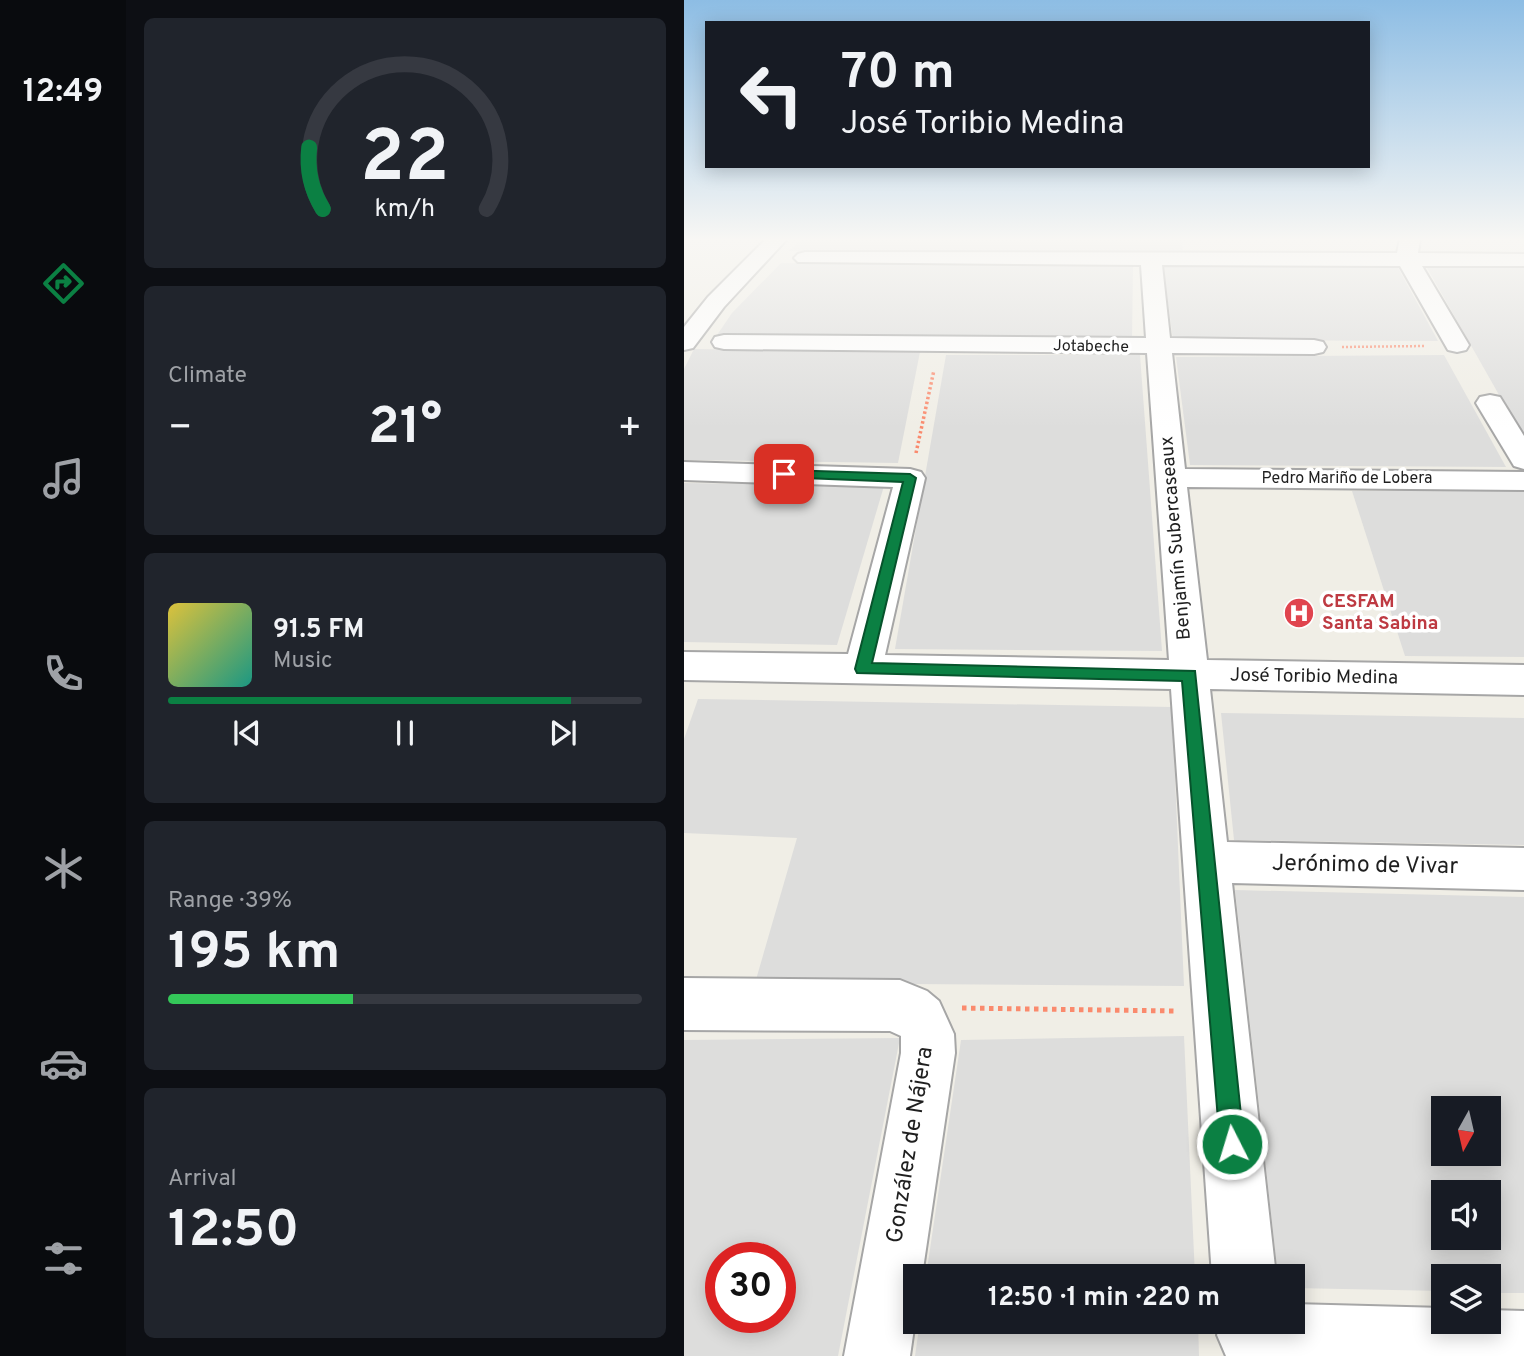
<!DOCTYPE html>
<html lang="en">
<head>
<meta charset="utf-8">
<style>
  :root { --surface:#171b24; --page:#20242c; --text:#f1f3f6; --muted:#9ea1a6; --line:#363941; --accent:#0b8043 }
  body { margin:0; font-family:Overpass,sans-serif; background:var(--page); color:var(--text); height:100vh; display:flex; flex-direction:column; font-size:26px; white-space:nowrap }
  * { box-sizing:border-box; margin:0 }
  p { font-size:23px; color:var(--muted) }
  .icon { flex:none; width:38px; height:38px; fill:none; stroke:currentColor; stroke-width:2; stroke-linecap:round; stroke-linejoin:round }
  .map { position:relative; flex:1; overflow:hidden }
  .details { display:flex; flex-direction:column; gap:18px; padding:18px; background:#0d0f14; width:558px }
  .details>* { flex:none }
  .top-card { position:absolute; left:21px; top:21px; width:665px; height:147px; border-radius:0px; box-shadow:0 4px 18px #0003; background:#171b24; color:var(--text); overflow:hidden }
  .needle { width:46px; rotate:188deg }
  .tools { position:absolute; left:747px; top:1096px; display:grid; gap:14px }
  .tools a { display:grid; place-items:center; width:70px; height:70px; border-radius:0px; background:var(--surface); box-shadow:0 4px 18px #0003; font-size:35px }
  .speed { position:absolute; left:21px; top:1242px; display:flex; gap:14px; font-size:35px; font-weight:700; text-align:center }
  .speed>* { display:grid; place-content:center; width:91px; height:91px; border-radius:50%; background:var(--surface); box-shadow:0 4px 18px #0003; line-height:1 }
  .speed .limit { border:10px solid #d22; background:#fff; color:#111 }
  .pin { position:absolute; display:grid; place-items:center; width:60px; height:60px; color:#fff; margin:-30px; border-radius:14px; box-shadow:0 4px 10px #0006 }
  .me { position:absolute; width:77px; margin:-38px; rotate:355deg; stroke-linejoin:round; filter:drop-shadow(0 0 5px #0008) }
  .turn { display:flex; align-items:center; gap:24px; height:147px; padding:0 21px; font-size:32px }
  .turn .icon { width:91px; height:91px; stroke-width:2.5 }
  .turn b { display:block; font-size:49px; line-height:60px }
  .big { font-size:52px; font-weight:700; line-height:1.1 }
  .details .card { flex:1; display:flex; flex-direction:column; justify-content:center; gap:10px; min-width:0; padding:0 24px; border-radius:10px; background:var(--page) }
  .details .dial { align-items:center; gap:0 }
  .dial svg { height:182px; overflow:visible; fill:none; stroke:var(--line); stroke-width:7; stroke-linecap:round; text-anchor:middle }
  .dial text { fill:var(--text); stroke:none }
  .song { display:flex; align-items:center; gap:21px }
  .cover { width:84px; height:84px; border-radius:10px; background:linear-gradient(135deg,hsl(50 70% 55%),hsl(170 70% 35%)) }
  .played { height:7px; border-radius:4px; background:linear-gradient(90deg,var(--accent) 85%,var(--line) 85%) }
  .keys { display:flex; justify-content:space-around; direction:ltr }
  .heat { display:flex; justify-content:space-between; align-items:center; font-size:38px; direction:ltr }
  .charge { height:10px; border-radius:5px; background:linear-gradient(90deg,#34c759 39%,var(--line) 0) }
  .trip { position:absolute; left:219px; top:1264px; width:402px; height:70px; border-radius:0px; background:var(--surface); box-shadow:0 4px 18px #0003; font-weight:700; line-height:70px; text-align:center }
  main { display:flex; flex:1; min-height:0 }
  .tab-bar { display:flex; flex-direction:column; width:126px; justify-content:space-around; align-items:center; background:#090b0e; color:var(--muted) }
  .tab-bar .icon { width:49px; height:49px }
  .tab-bar .selected { color:var(--accent) }
  .tab-bar b { font-size:32px; color:var(--text) }
  .map>svg:first-child { display:block }
  .residential { fill:#dddddc; fill-rule:evenodd }
  .lines { fill:none; stroke-linecap:round; stroke-linejoin:round }
  .minor-casing { stroke:#a6a6a6; stroke-width:4 }
  .path-far2 { stroke:#fa8a6d; stroke-width:2.5; stroke-dasharray:2 2; stroke-linecap:butt }
  .path-far1 { stroke:#fa8a6d; stroke-width:3.5; stroke-dasharray:2.5 2.5; stroke-linecap:butt }
  .path { stroke:#fa8a6d; stroke-width:5; stroke-dasharray:4.5 4.5; stroke-linecap:butt }
  .minor { fill:#fff; fill-rule:evenodd }
  .route { fill:#0b8043; stroke:#07532c; stroke-width:2 }
  .labels { text-anchor:middle; dominant-baseline:central; stroke-width:7; stroke-linejoin:round; paint-order:stroke }
  .far-street-label { font-size:16px; fill:#1f1f1f; stroke:#fff }
  .street-label { font-size:19px; fill:#1f1f1f; stroke:#fff }
  .health-label { font-size:19px; font-weight:bold; fill:#be3a42; stroke:#fff; text-anchor:start }
  .near-street-label { font-size:23px; fill:#1f1f1f; stroke:#fff }
</style>
</head>
<body>
<main>
<nav class="tab-bar">
<b>12:49</b>
<svg class="icon selected" aria-label="directions" viewBox="0 0 24 24"><path d="M12 3l9 9-9 9-9-9zM9 14v-3h6M13 9l2 2-2 2"/></svg>
<svg class="icon" aria-label="music" viewBox="0 0 24 24"><path d="M9 18V5l10-2v13"/><circle cx="6" cy="18" r="3"/><circle cx="16" cy="16" r="3"/></svg>
<svg class="icon" aria-label="phone" viewBox="0 0 24 24"><path d="M5 4h4l2 5-3 2q2 4 5 5l2-3 5 2v4C11 20 4 13 5 4z"/></svg>
<svg class="icon" aria-label="climate" viewBox="0 0 24 24"><path d="M12 3v18M4 7l16 10M4 17L20 7"/></svg>
<svg class="icon" aria-label="car" viewBox="0 0 24 24"><path d="M5 17H2v-5l4-1 3-4h7l3 4 3 1v5h-3M9 17h6M6 11h13"/><circle cx="7" cy="17" r="2"/><circle cx="17" cy="17" r="2"/></svg>
<svg class="icon" aria-label="filters" viewBox="0 0 24 24"><path d="M4 7h16M4 17h16"/><circle cx="9" cy="7" r="2"/><circle cx="15" cy="17" r="2"/></svg>
</nav>
<section class="details">
<div class="card dial"><svg viewBox="0 0 100 80">
<path d="M14 69A42 42 0 1 1 86 69"/>
<path d="M14 69A42 42 0 0 1 8 42" stroke="#0b8043"/>
<text x="50" y="56" font-size="32" font-weight="700">22</text>
<text x="50" y="72" font-size="11">km/h</text>
</svg></div>
<div class="card"><p>Climate</p>
<div class="heat"><a>−</a><b class="big">21°</b><a>+</a></div>
</div>
<div class="card">
<div class="song"><i class="cover"></i><div><b>91.5 FM</b><p>Music</p></div></div>
<div class="played"></div>
<div class="keys"><svg class="icon" aria-label="previous" viewBox="0 0 24 24"><path d="M18 5L8 12l10 7zM5 5v14"/></svg><svg class="icon" aria-label="pause" viewBox="0 0 24 24"><path d="M8 5v14M16 5v14"/></svg><svg class="icon" aria-label="next" viewBox="0 0 24 24"><path d="M6 5l10 7-10 7zM19 5v14"/></svg></div>
</div>
<div class="card"><p>Range · 39%</p><b class="big">195 km</b><div class="charge"></div></div>
<div class="card"><p>Arrival</p><b class="big">12:50</b></div>
</section>
<div class="map">
<svg width="840" height="1356" viewBox="0 0 840 1356">
  <rect width="100%" height="100%" fill="#f0eee6"/>
  <g class="residential">
    <polygon points="117,239 498,239 499,252 105,251"/>
    <polygon points="97,263 449,265 448,341 31,338 48,313"/>
    <polygon points="479,265 713,266 754,341 489,340"/>
    <polygon points="742,266 840,267 840,439"/>
    <polygon points="10,349 236,352 214,463 0,460 0,369"/>
    <polygon points="262,355 456,355 478,651 211,649"/>
    <polygon points="760,355 822,467 506,465 492,357"/>
    <polygon points="0,483 200,486 153,645 0,642"/>
    <polygon points="840,490 840,657 721,656 668,491"/>
    <polygon points="14,699 488,707 500,986 71,983 113,838 0,833 0,739"/>
    <polygon points="537,713 840,718 840,845 550,840"/>
    <path d="M551,890l289,7v396h-35v-17h-45l-1,15 -150,-3v-12h-15zM760,1108h45v45h-45zM760,1192h45v45h-45z"/>
    <polygon points="500,1036 511,1276 242,1276 277,1040"/>
    <path d="M216,1038l-62,318h-154v-316zM37,1258h59v60h-59z"/>
    <polygon points="236,1321 514,1321 515,1356 231,1356"/>
  </g>
  <g class="lines">
    <g class="minor-casing">
      <g id="minor">
        <polygon points="82,239 103,239 40,307 9,348 0,350 0,327 24,297"/>
        <polygon points="716,239 736,239 734,253 840,254 840,266 738,266 785,345 782,350 773,352 764,350 716,266 478,265 486,338 630,340 639,342 642,347 639,352 630,354 488,353 501,469 840,472 840,490 503,487 523,660 840,665 840,695 526,689 543,842 840,848 840,890 548,883 592,1276 528,1276 487,689 0,680 0,652 164,654 209,487 0,480 0,462 226,469 237,472 241,478 201,655 485,660 463,353 40,349 31,347 28,342 31,337 40,335 462,338 457,265 114,262 110,258 114,254 121,252 713,253"/>
        <polygon points="806,395 816,397 840,436 840,469 830,466 792,403 796,397"/>
        <polygon points="0,978 216,980 243,991 255,1001 270,1034 271,1053 238,1276 231,1276 231,1321 226,1356 160,1356 217,1053 217,1036 206,1031 0,1030"/>
        <polygon points="609,1304 760,1308 760,1321 805,1321 805,1310 840,1311 840,1356 542,1356 533,1335 539,1321 609,1321"/>
      </g>
    </g>
    <polyline class="path-far2" points="658,347 741,346"/>
    <polyline class="path-far1" points="232,453 250,370"/>
    <polyline class="path" points="278,1008 493,1011"/>
    <use href="#minor" class="minor"/>
  </g>
  <linearGradient id="sky" x2="0" y2="1"><stop stop-color="#8dbde4"/><stop offset="0.56" stop-color="#f8f7f4"/><stop offset="1" stop-color="#f8f7f4" stop-opacity="0"/></linearGradient>
  <rect width="840" height="428" fill="url(#sky)"/>
  <polygon class="route" points="100,470 226,474 232,478 188,663 511,671 560,1144 557,1152 548,1156 540,1152 536,1144 498,681 173,673 171,669 219,482 96,477 96,471"/>
  <defs>
    <g id="hospital-disc" transform="scale(1.575)"><circle r="9.5" fill="#e0444e" stroke="#fff"/><path d="M-5-5h3v3.5h4V-5h3V5h-3V1.5h-4V5h-3Z" fill="#fff"/></g>
  </defs>
  <g fill-rule="evenodd">
    <use href="#hospital-disc" x="615" y="613"/>
  </g>
  <g class="labels">
    <g class="far-street-label">
      <text transform="translate(407 347) rotate(1)">Jotabeche</text>
      <text x="663" y="479">Pedro Mariño de Lobera</text>
    </g>
    <g class="street-label">
      <text transform="translate(492 538) rotate(-95)">Benjamín Subercaseaux</text>
      <text transform="translate(630 677) rotate(1)">José Toribio Medina</text>
    </g>
    <g class="health-label">
      <text x="638" y="602">CESFAM<tspan x="638" dy="22">Santa Sabina</tspan></text>
    </g>
    <g class="near-street-label">
      <text transform="translate(681 866) rotate(1)">Jerónimo de Vivar</text>
      <text transform="translate(227 1145) rotate(-81)">González de Nájera</text>
    </g>
  </g>
</svg>
<div class="tools">
<a><svg class="needle" viewBox="-14 -14 28 28"><path d="M0-13l5 13h-10z" fill="#e53935"/><path d="M0 13l5-13h-10z" fill="#9ea1a6"/></svg></a>
<a><svg class="icon" aria-label="sound" viewBox="0 0 24 24"><path d="M4 9h4l5-4v14l-5-4H4zM17 9q2 3 0 6"/></svg></a>
<a><svg class="icon" aria-label="layers" viewBox="0 0 24 24"><path d="M12 4l9 5-9 5-9-5zM3 14l9 5 9-5"/></svg></a>
</div>
<div class="speed"><div class="limit">30</div></div>
<div class="pin" style="left:100px;top:474px;background:#d93025"><svg class="icon" aria-label="arrive" viewBox="0 0 24 24"><path d="M6 21V4h12l-3 4 3 4H6"/></svg></div>
<svg class="me" style="left:548px;top:1144px" viewBox="-20 -20 40 40"><circle r="17" fill="#0b8043" stroke="#fff" stroke-width="3"/><path d="M0-11L8 9 0 5-8 9z" fill="#fff"/></svg>
<div class="trip">12:50 · 1 min · 220 m</div>
<div class="top-card">
<div class="turn"><svg class="icon" aria-label="left" viewBox="0 0 24 24"><path d="M17 20v-9H6M10 6l-5 5 5 5"/></svg><div><b>70 m</b>José Toribio Medina</div></div>
</div>
</div>
</main>
</body>
</html>
